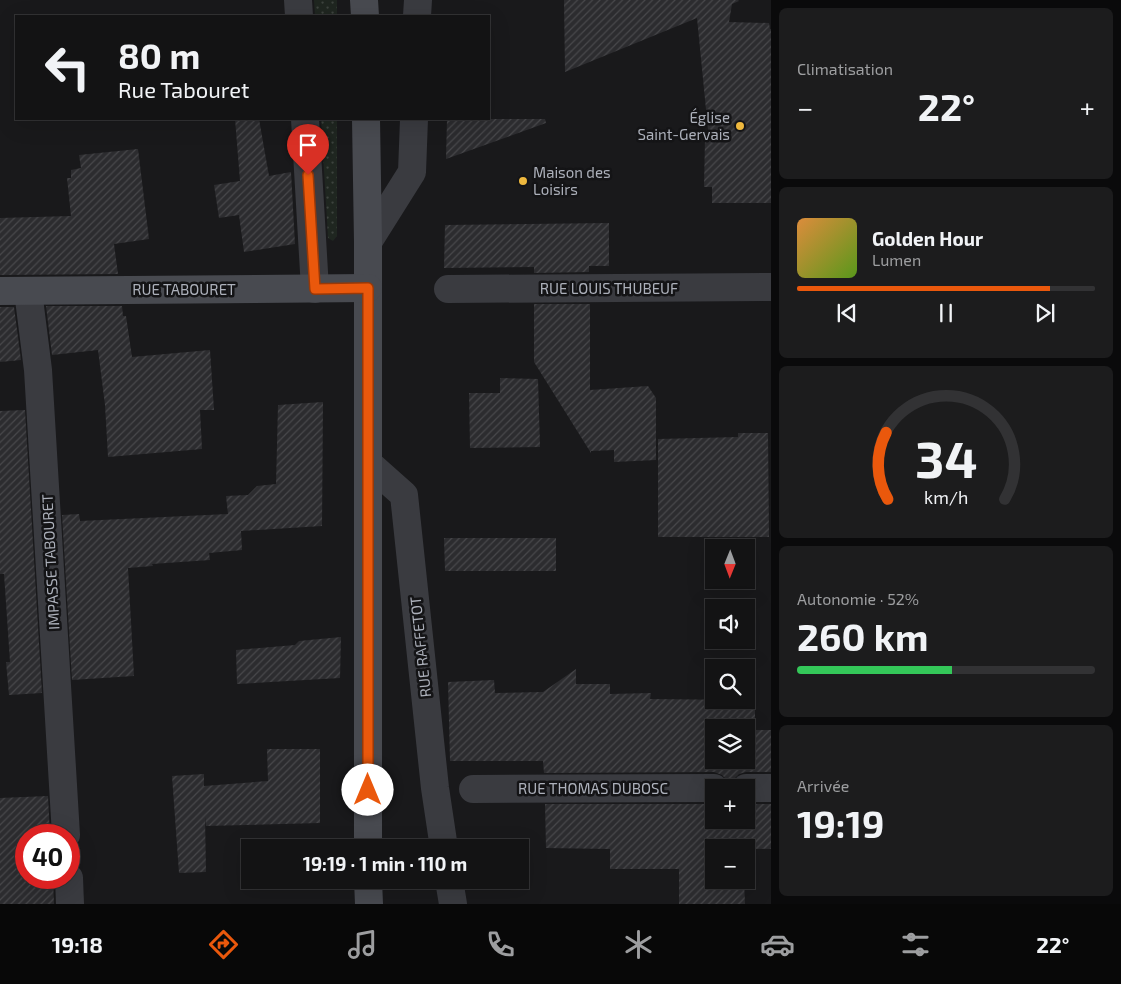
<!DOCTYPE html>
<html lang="fr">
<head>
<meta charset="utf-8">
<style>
  :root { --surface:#131314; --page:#1c1c1d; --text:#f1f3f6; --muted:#9d9ea0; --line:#323234; --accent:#ea580c }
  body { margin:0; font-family:"Exo 2",sans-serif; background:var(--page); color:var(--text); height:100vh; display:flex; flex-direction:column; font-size:19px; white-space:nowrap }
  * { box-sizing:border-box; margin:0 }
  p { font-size:16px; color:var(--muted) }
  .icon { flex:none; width:28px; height:28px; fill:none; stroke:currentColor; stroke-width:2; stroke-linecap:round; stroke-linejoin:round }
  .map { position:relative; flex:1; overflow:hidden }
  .drawer { display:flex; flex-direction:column; gap:8px; padding:8px; background:#0a0a0b; width:350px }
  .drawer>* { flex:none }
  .banner { position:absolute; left:15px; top:15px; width:475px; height:105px; border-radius:0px; box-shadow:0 5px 20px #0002,0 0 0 1px var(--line); background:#131314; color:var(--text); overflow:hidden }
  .needle { width:32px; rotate:181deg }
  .controls { position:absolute; left:705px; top:539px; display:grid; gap:10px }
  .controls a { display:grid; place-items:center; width:50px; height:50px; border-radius:0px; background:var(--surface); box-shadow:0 5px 20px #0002,0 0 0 1px var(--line); font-size:25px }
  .speed { position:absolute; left:15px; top:824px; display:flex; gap:10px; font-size:25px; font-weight:700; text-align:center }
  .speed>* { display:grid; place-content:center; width:65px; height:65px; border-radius:50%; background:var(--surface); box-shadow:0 5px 20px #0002,0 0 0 1px var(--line); line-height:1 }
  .speed .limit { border:8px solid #d22; background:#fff; color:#111 }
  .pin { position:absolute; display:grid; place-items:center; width:42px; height:42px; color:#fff; margin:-51px -21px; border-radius:50% 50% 50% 0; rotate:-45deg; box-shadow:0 0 5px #0007 }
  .pin .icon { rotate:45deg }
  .me { position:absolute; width:55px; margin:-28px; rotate:0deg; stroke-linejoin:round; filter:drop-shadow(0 0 4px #0008) }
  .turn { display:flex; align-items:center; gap:18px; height:105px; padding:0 20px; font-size:22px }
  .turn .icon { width:65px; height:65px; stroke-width:2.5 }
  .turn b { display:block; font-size:35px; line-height:42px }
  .big { font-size:38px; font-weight:700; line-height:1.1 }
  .drawer .card { flex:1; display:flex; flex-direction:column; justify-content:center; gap:8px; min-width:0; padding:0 18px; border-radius:8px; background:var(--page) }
  .drawer .dial { align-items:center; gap:0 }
  .dial svg { height:130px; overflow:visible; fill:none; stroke:var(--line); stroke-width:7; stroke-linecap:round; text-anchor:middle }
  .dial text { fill:var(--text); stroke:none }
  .song { display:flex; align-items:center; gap:15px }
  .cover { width:60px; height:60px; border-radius:8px; background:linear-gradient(135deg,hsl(30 70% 55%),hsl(90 70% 35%)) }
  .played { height:5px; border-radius:2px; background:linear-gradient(90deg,var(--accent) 85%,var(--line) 85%) }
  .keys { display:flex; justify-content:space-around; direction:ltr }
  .heat { display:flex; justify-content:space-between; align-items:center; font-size:28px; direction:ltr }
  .charge { height:8px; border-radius:4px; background:linear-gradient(90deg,#34c759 52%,var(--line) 0) }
  .trip { position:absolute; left:241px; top:839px; width:288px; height:50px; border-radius:0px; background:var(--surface); box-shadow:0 5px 20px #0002,0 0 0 1px var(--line); font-weight:700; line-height:50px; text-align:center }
  .tab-bar { display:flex; height:80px; justify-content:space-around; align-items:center; background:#080808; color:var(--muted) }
  .tab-bar .icon { width:35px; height:35px }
  .tab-bar .selected { color:var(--accent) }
  .tab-bar b { font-size:22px; color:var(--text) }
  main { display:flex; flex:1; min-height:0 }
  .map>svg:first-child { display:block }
  .grass { fill:url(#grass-dots) }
  .building { fill:url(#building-hatch); fill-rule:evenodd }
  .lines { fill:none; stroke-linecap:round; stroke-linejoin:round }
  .street { stroke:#3a3b40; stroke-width:28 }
  .secondary { stroke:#484a50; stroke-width:28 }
  .route-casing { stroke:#983908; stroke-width:12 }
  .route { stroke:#ea580c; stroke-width:9 }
  .poi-dot { fill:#eeb83e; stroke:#141416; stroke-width:2 }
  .labels { text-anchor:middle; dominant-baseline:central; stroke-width:5; stroke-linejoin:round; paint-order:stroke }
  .poi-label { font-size:15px; fill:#acb0ba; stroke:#141416; text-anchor:end }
  .street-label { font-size:15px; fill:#acb0ba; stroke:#141416 }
</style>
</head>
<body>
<main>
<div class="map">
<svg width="771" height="904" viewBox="0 0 771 904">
  <defs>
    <pattern id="grass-dots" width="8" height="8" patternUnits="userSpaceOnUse" patternTransform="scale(1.25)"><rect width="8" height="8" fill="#1f2620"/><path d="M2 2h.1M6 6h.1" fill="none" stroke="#3d433e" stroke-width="1.8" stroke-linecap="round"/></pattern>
    <pattern id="building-hatch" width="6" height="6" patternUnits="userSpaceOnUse" patternTransform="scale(1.25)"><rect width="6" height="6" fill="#2c2c2f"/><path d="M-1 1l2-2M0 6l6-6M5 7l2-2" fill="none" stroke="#48484b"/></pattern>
  </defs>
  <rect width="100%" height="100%" fill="#19191b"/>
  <g class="grass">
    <polygon points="314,0 337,0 337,16 315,16"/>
    <polygon points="321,119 337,119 337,236 333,241 328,238"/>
  </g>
  <g class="building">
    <polygon points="564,0 738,0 739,1 732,4 729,22 769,23 770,29 771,29 771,203 712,203 712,187 704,187 705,139 709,140 697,18 565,72"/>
    <polygon points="235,119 259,119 269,176 291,172 295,244 244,252 239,215 219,218 214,185 240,181"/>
    <polygon points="447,119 545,119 546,123 446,159"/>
    <polygon points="138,149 149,239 114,244 118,274 0,275 0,218 71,216 67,178 71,178 71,170 81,168 79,155"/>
    <polygon points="609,223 609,266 589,266 589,272 534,273 534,267 444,268 445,225"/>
    <polygon points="534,304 590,304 590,390 648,386 656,398 656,460 614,462 614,450 591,451 591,453 534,362"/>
    <polygon points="46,306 122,306 123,316 126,316 132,357 210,350 214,410 200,410 202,449 108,457 105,405 98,350 52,355"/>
    <polygon points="0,307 14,307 21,360 0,362"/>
    <polygon points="500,378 538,379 540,447 470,448 469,393 500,393"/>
    <polygon points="323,402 322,526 241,531 242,550 209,553 210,560 152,564 153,566 128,568 134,676 72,680 62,515 79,514 80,521 228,514 226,496 248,495 257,486 276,484 278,405"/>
    <polygon points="25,410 42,693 9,695 6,662 10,662 4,574 0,574 0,411"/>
    <polygon points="738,433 768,433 769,537 658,537 658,439 738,437"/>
    <polygon points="444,538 556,538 556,571 445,571"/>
    <polygon points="341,637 340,678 237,684 236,650 295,645 299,641"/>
    <path d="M576,669v15h34v10l41,-1 -1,6 96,1 3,-2v8l6,-1v25h16v42h-25l-7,2 -6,6 -3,8 -2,-7 -6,-6 -8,-3 -170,1 -1,-12h-93l-2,-79 46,-2 1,13 48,-1zM714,728h32v32h-32z"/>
    <polygon points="267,749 320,749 320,823 206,826 205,817 206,872 179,873 172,776 204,774 204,786 268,781"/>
    <polygon points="48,796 50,835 26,835 26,878 53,878 54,904 0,904 0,798"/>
    <polygon points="545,804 714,804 714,820 746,820 746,804 771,804 771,849 714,848 714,880 744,880 745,904 679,904 679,869 610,869 610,849 546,848"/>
  </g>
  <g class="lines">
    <g class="street">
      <polyline points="298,0 299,16"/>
      <polyline points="417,16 418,0"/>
      <polyline points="305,119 315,289"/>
      <polyline points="368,242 412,172 414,119"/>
      <polyline points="448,289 771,287"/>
      <polyline points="28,291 38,370 66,835"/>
      <polyline points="368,463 404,495 435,788 444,848"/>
      <polyline points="746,788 771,788"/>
      <polyline points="473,789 714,788"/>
      <polyline points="69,878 70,904"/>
      <polyline points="449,880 453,904"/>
    </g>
    <g class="secondary">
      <polyline points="364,0 365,16"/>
      <polyline points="366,119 368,242 368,848"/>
      <polyline points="0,291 368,288"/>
      <polyline points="368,880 369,904"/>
    </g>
  </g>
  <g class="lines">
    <g class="route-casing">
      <polyline id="route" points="308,175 315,289 368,288 368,790"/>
    </g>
    <use href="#route" class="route"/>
  </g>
  <g class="poi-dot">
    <circle cx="740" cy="126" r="5"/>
    <circle cx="523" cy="181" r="5"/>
  </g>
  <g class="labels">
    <g class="poi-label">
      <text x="730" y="117">Église<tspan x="730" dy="17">Saint-Gervais</tspan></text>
      <text x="533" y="172" text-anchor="start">Maison des<tspan x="533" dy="17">Loisirs</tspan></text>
    </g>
    <g class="street-label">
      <text x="609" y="288">RUE LOUIS THUBEUF</text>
      <text x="184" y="289">RUE TABOURET</text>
      <text transform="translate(50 562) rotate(-93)">IMPASSE TABOURET</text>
      <text transform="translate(420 647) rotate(-96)">RUE RAFFETOT</text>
      <text x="593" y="788">RUE THOMAS DUBOSC</text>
    </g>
  </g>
</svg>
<div class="controls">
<a><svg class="needle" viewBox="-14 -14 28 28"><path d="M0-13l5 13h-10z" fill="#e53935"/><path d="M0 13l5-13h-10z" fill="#9d9ea0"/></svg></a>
<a><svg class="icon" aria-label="sound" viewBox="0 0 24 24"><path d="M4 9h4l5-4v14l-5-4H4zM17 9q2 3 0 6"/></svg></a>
<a><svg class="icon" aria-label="search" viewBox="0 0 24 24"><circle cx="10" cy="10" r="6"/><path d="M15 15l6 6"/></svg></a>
<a><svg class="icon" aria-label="layers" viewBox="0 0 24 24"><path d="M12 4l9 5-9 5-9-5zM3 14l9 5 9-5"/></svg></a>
<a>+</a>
<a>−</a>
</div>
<div class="speed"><div class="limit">40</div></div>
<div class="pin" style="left:308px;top:175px;background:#d93025"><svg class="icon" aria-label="arrive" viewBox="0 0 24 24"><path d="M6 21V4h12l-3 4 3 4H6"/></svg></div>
<svg class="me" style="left:368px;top:790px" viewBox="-20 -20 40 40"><circle r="19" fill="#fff"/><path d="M0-13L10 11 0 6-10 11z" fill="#ea580c"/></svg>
<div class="trip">19:19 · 1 min · 110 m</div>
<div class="banner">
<div class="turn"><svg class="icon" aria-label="left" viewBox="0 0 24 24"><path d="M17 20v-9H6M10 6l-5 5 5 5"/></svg><div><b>80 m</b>Rue Tabouret</div></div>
</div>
</div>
<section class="drawer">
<div class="card"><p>Climatisation</p>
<div class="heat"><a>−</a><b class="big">22°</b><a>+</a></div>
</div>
<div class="card">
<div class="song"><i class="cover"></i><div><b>Golden Hour</b><p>Lumen</p></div></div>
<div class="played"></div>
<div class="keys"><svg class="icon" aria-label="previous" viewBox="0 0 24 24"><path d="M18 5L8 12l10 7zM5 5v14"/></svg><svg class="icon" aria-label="pause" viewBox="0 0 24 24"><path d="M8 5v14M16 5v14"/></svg><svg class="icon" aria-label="next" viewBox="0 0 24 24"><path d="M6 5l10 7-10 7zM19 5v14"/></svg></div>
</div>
<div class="card dial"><svg viewBox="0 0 100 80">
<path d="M14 69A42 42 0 1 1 86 69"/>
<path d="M14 69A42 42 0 0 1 13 28" stroke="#ea580c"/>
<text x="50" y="56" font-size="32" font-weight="700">34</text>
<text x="50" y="72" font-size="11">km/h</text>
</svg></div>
<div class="card"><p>Autonomie · 52%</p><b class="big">260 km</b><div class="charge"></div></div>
<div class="card"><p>Arrivée</p><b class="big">19:19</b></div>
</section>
</main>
<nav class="tab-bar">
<b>19:18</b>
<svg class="icon selected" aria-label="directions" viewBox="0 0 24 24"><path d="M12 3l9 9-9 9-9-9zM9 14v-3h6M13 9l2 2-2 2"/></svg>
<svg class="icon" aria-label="music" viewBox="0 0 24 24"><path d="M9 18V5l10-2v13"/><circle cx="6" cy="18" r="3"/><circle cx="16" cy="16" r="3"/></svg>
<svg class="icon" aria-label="phone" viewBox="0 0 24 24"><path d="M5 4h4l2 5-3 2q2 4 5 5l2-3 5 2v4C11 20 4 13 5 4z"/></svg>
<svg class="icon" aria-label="climate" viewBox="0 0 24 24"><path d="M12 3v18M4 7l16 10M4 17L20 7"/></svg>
<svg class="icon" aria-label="car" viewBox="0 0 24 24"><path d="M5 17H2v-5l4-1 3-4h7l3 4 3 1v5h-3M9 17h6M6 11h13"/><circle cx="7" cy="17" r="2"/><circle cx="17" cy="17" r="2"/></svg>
<svg class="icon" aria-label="filters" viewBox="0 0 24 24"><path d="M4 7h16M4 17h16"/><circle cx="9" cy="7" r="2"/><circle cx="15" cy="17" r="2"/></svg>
<b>22°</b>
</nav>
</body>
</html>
